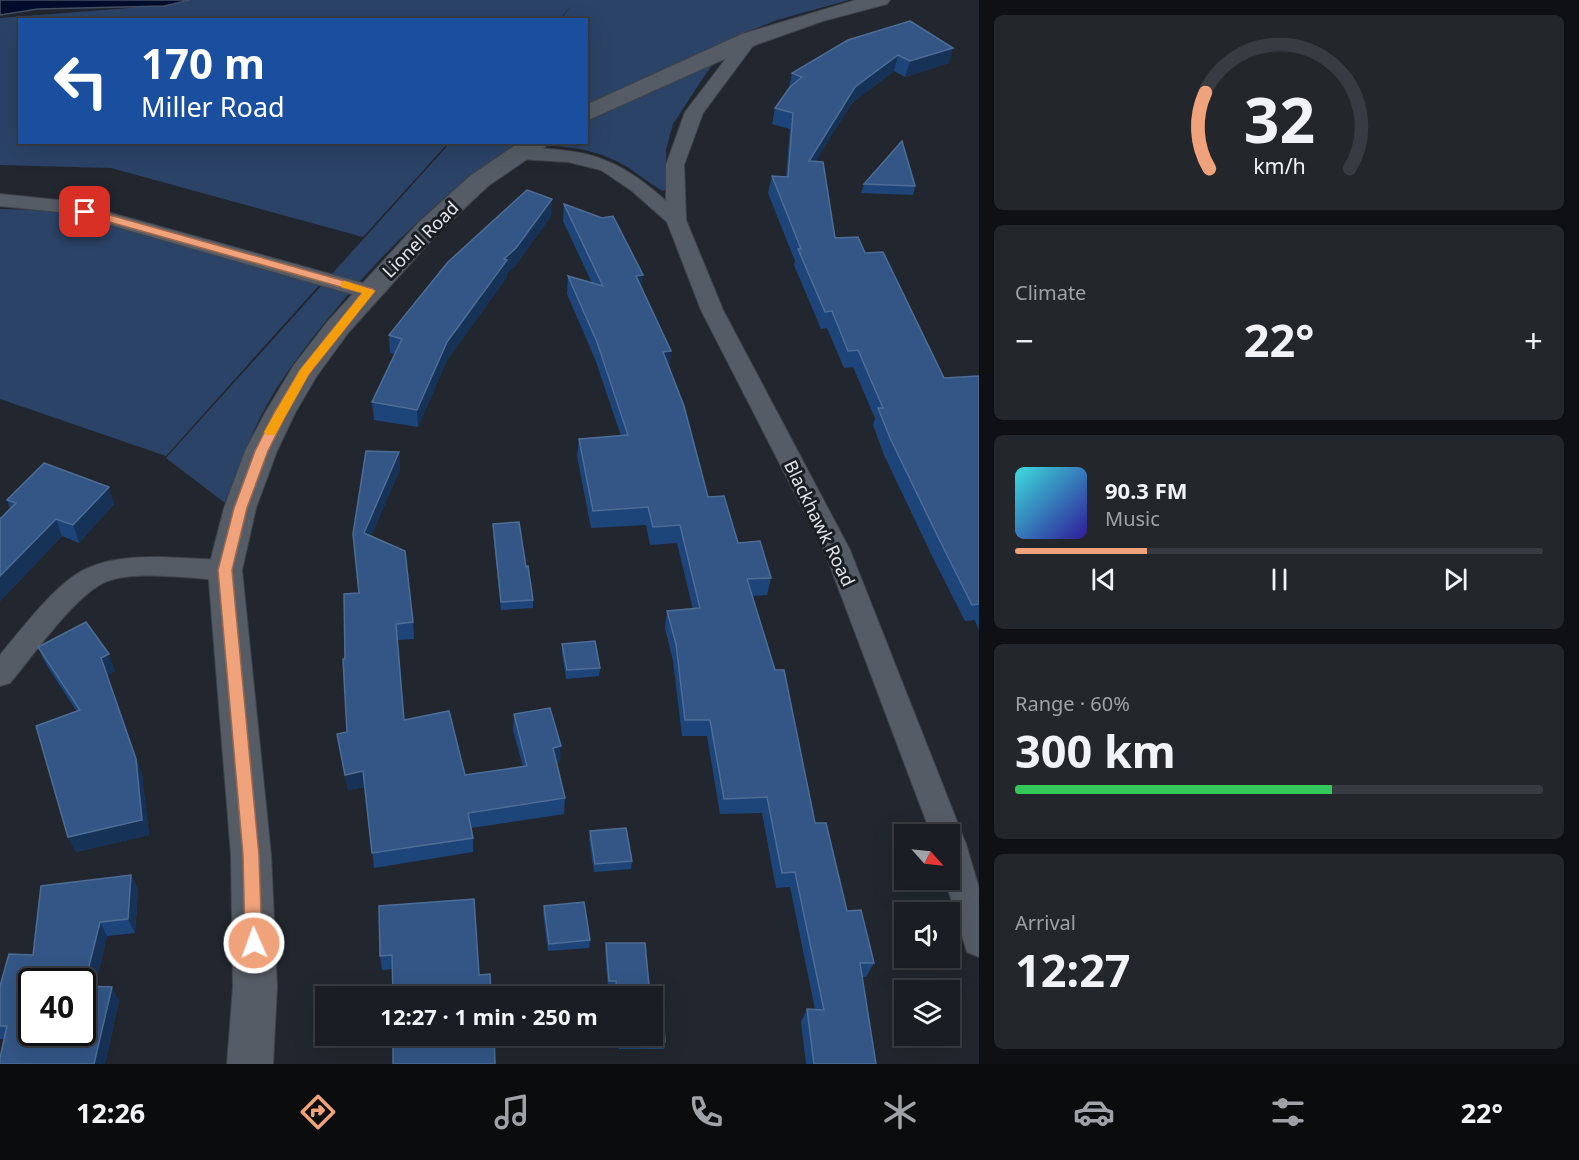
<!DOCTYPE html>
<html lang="en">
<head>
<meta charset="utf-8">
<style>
  :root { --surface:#1a1d23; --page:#23262b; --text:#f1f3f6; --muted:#9fa2a6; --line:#383b41; --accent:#f0a27a }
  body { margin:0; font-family:"Noto Sans",sans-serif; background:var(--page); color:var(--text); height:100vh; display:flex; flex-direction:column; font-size:22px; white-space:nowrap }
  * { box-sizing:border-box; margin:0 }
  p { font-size:20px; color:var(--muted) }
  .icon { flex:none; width:33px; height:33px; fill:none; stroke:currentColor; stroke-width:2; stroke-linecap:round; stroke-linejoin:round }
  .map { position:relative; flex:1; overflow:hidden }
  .details { display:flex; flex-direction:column; gap:15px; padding:15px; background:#0e1013; width:600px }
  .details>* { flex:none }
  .hud { position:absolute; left:18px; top:18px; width:570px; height:126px; border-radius:0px; box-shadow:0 6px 24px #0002,0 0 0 2px var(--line); background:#1a4fa0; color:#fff; overflow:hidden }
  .needle { width:39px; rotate:117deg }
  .tools { position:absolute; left:894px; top:824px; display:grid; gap:12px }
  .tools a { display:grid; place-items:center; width:66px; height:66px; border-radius:0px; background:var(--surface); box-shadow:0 6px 24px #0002,0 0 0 2px var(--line); font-size:30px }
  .speed { position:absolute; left:18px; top:968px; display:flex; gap:12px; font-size:30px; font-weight:700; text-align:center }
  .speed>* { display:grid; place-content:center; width:78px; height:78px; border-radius:50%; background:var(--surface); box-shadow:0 6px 24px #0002,0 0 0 2px var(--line); line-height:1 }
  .speed .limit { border:3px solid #111; border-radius:9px; background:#fff; color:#111 }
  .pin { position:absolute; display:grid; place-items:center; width:51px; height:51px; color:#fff; margin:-26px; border-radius:12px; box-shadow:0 3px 9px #0006 }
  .me { position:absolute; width:66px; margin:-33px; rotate:358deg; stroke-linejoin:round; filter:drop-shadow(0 0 4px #0008) }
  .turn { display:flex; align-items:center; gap:21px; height:126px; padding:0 24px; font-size:27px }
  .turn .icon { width:78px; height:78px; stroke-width:2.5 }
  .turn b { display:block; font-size:42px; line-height:51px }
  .big { font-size:45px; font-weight:700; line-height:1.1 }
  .details .widget { flex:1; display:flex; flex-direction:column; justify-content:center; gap:9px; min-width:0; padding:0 21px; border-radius:9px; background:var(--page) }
  .details .dial { align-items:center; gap:0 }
  .dial svg { height:156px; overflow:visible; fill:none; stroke:var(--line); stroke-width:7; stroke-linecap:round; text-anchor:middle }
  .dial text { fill:var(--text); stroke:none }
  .song { display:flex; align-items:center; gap:18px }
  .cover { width:72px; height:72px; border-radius:9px; background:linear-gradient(135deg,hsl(180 70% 55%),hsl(250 70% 35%)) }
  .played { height:6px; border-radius:3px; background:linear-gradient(90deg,var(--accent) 25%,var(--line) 25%) }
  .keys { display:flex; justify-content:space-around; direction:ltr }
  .heat { display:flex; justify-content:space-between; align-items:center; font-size:33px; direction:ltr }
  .charge { height:9px; border-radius:4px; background:linear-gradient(90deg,#34c759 60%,var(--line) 0) }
  .trip { position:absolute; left:315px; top:986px; width:348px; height:60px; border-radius:0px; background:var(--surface); box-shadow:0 6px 24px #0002,0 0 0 2px var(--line); font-weight:700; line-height:60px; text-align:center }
  .menu { display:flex; height:96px; justify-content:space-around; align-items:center; background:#0a0c0e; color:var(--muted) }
  .menu .icon { width:42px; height:42px }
  .menu .current { color:var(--accent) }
  .menu b { font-size:27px; color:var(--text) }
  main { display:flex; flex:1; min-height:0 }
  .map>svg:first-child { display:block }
  .green { fill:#2b4367 }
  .water { fill:#000d2a; stroke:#444e64; stroke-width:1.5 }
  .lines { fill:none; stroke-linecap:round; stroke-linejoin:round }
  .street-casing { stroke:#3f434a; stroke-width:2 }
  .secondary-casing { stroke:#3f434a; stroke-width:2 }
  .street { fill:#565c65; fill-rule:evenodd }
  .secondary { fill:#565c65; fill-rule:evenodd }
  .wall { fill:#1e457a }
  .shaded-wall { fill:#173257 }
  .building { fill:#335686; stroke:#4e6d96; stroke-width:1.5; fill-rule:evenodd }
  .route { fill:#f0a27a; stroke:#9c694f; stroke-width:1.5 }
  .slow { fill:#f59e0b }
  .labels { text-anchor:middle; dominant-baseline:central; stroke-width:6; stroke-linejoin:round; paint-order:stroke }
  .street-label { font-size:18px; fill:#e2e5ea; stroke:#191e25 }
</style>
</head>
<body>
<main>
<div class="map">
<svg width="979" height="1064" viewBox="0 0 979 1064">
  <rect width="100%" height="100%" fill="#22272f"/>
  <g class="green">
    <path d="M189,0h660l-72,20 -43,17 -29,38 -32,49 -7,26 1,38 -4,3c-16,-9 -30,-22 -47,-30 -31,-16 -66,-15 -100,-17 -88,56 -177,152 -236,239 -24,36 -40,79 -55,120l-59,-45 284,-315 136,-1v-122l-25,-1 11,-14 -13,15h-539v122l428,1 -85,94 -252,-69 -111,-3v-147l129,-10z"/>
    <polygon points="0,209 77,211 322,282 166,456 0,399"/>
  </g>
  <polygon class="water" points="0,0 190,0 164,6 38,9 0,15"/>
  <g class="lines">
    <g class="street-casing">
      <g id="street">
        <path d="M750,34l8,5 -55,74 -19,52 2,55 37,90 127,240 116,294 13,44v69l-12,-5 -22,-73h5v-45h-19l-107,-284 -123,-240 -34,-88 -35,-31 -31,-21 -33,-8 -49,-3 -7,-2 -2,-4 2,-4c12,-3 25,-1 38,0 50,3 78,18 116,52v-36l19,-53 59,-77z"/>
        <polygon points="0,194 68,201 377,287 380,292 377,297 369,299 68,213 0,206"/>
        <path d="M160,557l65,3 9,3 4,7 -4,7 -9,3c-32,-1 -91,-11 -120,2 -31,14 -72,74 -95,101l-10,3v-31c21,-25 58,-75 88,-87 22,-10 48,-11 72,-11z"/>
      </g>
    </g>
    <g class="secondary-casing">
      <g id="secondary">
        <polygon points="856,0 890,0 887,4 823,21 758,44 586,121 586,105 742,34"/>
        <polygon points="520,142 549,142 545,147 488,186 437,234 348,333 316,377 295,413 277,451 256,508 242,570 271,855 277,987 273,1064 227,1064 233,987 231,855 208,570 224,508 245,451 265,413 294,365 328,321 419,222 470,176"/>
      </g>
    </g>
    <use href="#street" class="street"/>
    <use href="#secondary" class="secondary"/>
  </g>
  <g class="wall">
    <polygon points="848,40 949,63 905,77 894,71 852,103 815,161 835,238 865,253 944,378 979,376 979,631 975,620 965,621 934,560 884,455 873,425 875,418 853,367 844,368 827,328 821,329 794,265 795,261 768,193 772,176 786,177 790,129 772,124 775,108 789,88 792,73"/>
    <polygon points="864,184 915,186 913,195 861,193"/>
    <polygon points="564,204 642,287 669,366 708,497 738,543 771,578 767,595 752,596 815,823 847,911 874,963 866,977 862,977 876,1064 806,1064 801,1022 807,1009 815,1009 790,887 776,888 762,813 720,814 707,736 682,736 673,661 665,628 667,611 693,609 677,543 650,545 646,525 591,528 577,456 579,439 621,436 595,359 567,294 568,276 592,283 563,221"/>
    <polygon points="551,216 515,266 507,273 507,277 447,360 418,427 374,420 372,402 395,354 390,353 389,335"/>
    <polygon points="399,452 400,469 371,536 413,622 414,639 397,640 404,720 465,775 523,766 513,730 514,714 560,762 556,763 565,798 564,814 471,828 473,838 473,852 374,868 365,787 348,790 337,734 347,732 345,659 359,593 353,534"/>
    <polygon points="7,500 114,504 79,543 62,536 0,601 0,519 10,508"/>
    <polygon points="493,524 526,567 533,600 533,608 501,610 493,533"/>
    <polygon points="562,644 600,668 599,676 566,679 562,653"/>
    <polygon points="38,647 115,671 107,675 142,775 149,835 76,852 68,837 77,712 46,664"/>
    <polygon points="590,831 632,861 631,869 594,872 589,839"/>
    <polygon points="131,875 138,890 135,933 107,936 95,986 119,1001 105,1064 0,1064 4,1039 0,1039 0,986 33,955"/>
    <polygon points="379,906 479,975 491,996 392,969 382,970 380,956"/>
    <polygon points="544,906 590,940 589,948 548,951 543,913"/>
    <polygon points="606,943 650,996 616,996 615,988 608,988 605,950"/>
    <polygon points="618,1035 652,1035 665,1042 664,1049 619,1049"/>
  </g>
  <g class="shaded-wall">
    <polygon points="953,48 949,63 905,77 910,61"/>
    <polygon points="898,55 894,71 852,103 806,177 809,161 855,87"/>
    <polygon points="552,199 551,216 515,266 507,273 507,277 447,360 418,427 417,410 447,342 504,259"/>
    <polygon points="643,275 641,292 636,276"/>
    <polygon points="671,351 669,368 663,352"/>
    <polygon points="399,452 400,469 365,550 364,533"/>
    <polygon points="109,487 114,504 79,543 73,525"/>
    <polygon points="56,519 62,536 0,601 0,576"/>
    <polygon points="109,654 115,671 107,675 142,775 149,835 76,852 68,837 101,658"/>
    <polygon points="561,746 560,762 552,764 553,748"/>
    <polygon points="363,771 365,787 348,790 345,775"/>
    <polygon points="131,875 138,890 135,933 128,919"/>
    <polygon points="100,922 107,936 91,1000 84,986"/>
    <polygon points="112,987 119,1001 105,1064 94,1064"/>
  </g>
  <g class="building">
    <polygon points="910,21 953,48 910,61 898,55 855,87 809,161 823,162 835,238 858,237 865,253 883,252 944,378 979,376 979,604 972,605 941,543 890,438 878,408 883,408 858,350 848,351 832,311 825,312 798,249 801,249 772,176 788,177 793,113 775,108 790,87 802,77 792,73 848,40"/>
    <polygon points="902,141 915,186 864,184"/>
    <polygon points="527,190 552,199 516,248 504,259 507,260 447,342 417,410 372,402 402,339 389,335 448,262"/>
    <polygon points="564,204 602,218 613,216 643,275 636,276 671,351 663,352 684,406 708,497 724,496 738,543 760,541 771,578 747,579 775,670 784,670 815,823 826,823 847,911 861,910 874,963 860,963 876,1064 814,1064 807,1009 824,1010 795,872 782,873 767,797 724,799 710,720 685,720 676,644 667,611 700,608 680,525 653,527 648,507 593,511 579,439 628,435 597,342 568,276 603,286"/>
    <polygon points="366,451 399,452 364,533 405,551 413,622 396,624 404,720 449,711 465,775 527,766 514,714 550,708 561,746 553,748 565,798 468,813 473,838 372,853 363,771 345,775 337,734 347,732 343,659 345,659 344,594 359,593 353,534"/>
    <polygon points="44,463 109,487 73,525 56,519 0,576 0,519 16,503 7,500"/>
    <polygon points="519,522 526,567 528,566 533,600 501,602 493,524"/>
    <polygon points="86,622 109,654 101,658 136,759 142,820 68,837 36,726 80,710 38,647"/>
    <polygon points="595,641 600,668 567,670 562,644"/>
    <polygon points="626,828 632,861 595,864 590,831"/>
    <path d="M131,875l-3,44 -28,3 -16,64 28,1 -18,77h-94v-6l7,-32h-7v-40l9,-32 24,1 8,-69zM32,981h50v51h-50z"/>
    <polygon points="474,899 479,975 490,974 491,996 393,996 392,955 380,956 379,906"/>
    <polygon points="584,902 590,940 549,944 544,906"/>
    <polygon points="606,943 645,943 650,996 617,996 616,981 609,981"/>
    <polygon points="652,998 662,998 665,1042 620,1043 620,1035 652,1035"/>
    <polygon points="393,1035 494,1035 495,1064 393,1064"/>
  </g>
  <polygon class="route" points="85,208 373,289 375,291 309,374 287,413 268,451 247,508 232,570 259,855 262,943 260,949 254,951 247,949 245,943 243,855 218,570 234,508 255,451 274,413 300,370 362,293 81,214 80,212"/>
  <polygon class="slow" points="345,281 375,291 309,374 275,435 266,435 264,432 300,370 362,293 341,287 341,282"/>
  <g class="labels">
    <g class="street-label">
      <text transform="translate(420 239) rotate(-45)">Lionel Road</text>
      <text transform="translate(820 523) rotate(64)">Blackhawk Road</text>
    </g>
  </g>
</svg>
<div class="tools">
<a><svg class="needle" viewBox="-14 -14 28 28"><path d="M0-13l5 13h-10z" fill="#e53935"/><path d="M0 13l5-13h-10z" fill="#9fa2a6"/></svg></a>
<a><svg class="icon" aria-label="sound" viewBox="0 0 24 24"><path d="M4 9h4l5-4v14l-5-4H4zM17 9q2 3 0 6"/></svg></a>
<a><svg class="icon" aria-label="layers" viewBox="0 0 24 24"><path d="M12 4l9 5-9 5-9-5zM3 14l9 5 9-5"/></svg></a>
</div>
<div class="speed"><div class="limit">40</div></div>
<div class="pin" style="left:85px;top:212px;background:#d93025"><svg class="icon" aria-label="arrive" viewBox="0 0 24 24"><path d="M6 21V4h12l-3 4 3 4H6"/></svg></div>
<svg class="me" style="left:254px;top:943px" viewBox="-20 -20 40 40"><circle r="17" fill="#f0a27a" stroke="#fff" stroke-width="3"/><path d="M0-11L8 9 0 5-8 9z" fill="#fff"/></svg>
<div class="trip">12:27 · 1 min · 250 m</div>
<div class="hud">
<div class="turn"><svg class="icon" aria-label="left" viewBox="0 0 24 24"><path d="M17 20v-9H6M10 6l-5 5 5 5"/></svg><div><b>170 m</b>Miller Road</div></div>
</div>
</div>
<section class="details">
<div class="widget dial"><svg viewBox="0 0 100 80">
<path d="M14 69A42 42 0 1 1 86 69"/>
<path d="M14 69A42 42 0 0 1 12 30" stroke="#f0a27a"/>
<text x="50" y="56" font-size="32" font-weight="700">32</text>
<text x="50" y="72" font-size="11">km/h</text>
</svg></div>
<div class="widget"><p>Climate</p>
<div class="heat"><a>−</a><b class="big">22°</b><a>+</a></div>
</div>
<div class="widget">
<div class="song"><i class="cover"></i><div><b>90.3 FM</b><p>Music</p></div></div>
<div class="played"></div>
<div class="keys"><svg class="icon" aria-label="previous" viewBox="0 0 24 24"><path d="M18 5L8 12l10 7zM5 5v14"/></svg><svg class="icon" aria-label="pause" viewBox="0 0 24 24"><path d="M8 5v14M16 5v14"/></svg><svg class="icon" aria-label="next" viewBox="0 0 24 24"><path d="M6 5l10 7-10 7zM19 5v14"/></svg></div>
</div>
<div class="widget"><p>Range · 60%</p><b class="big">300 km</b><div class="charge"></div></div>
<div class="widget"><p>Arrival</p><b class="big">12:27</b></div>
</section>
</main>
<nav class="menu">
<b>12:26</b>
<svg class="icon current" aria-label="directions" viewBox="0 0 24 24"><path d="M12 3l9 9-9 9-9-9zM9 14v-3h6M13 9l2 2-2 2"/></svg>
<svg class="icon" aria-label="music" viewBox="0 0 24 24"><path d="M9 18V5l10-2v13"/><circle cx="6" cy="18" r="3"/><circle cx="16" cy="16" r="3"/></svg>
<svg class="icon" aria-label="phone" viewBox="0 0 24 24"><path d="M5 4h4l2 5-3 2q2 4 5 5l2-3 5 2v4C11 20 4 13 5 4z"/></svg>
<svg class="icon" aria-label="climate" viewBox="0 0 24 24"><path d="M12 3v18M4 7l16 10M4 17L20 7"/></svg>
<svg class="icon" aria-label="car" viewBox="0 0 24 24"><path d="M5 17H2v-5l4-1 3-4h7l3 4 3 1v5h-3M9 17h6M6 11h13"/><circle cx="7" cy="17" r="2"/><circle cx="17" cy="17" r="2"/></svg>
<svg class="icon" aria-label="filters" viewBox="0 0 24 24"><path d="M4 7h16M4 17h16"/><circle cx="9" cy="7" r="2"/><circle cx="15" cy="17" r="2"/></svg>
<b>22°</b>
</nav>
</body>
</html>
